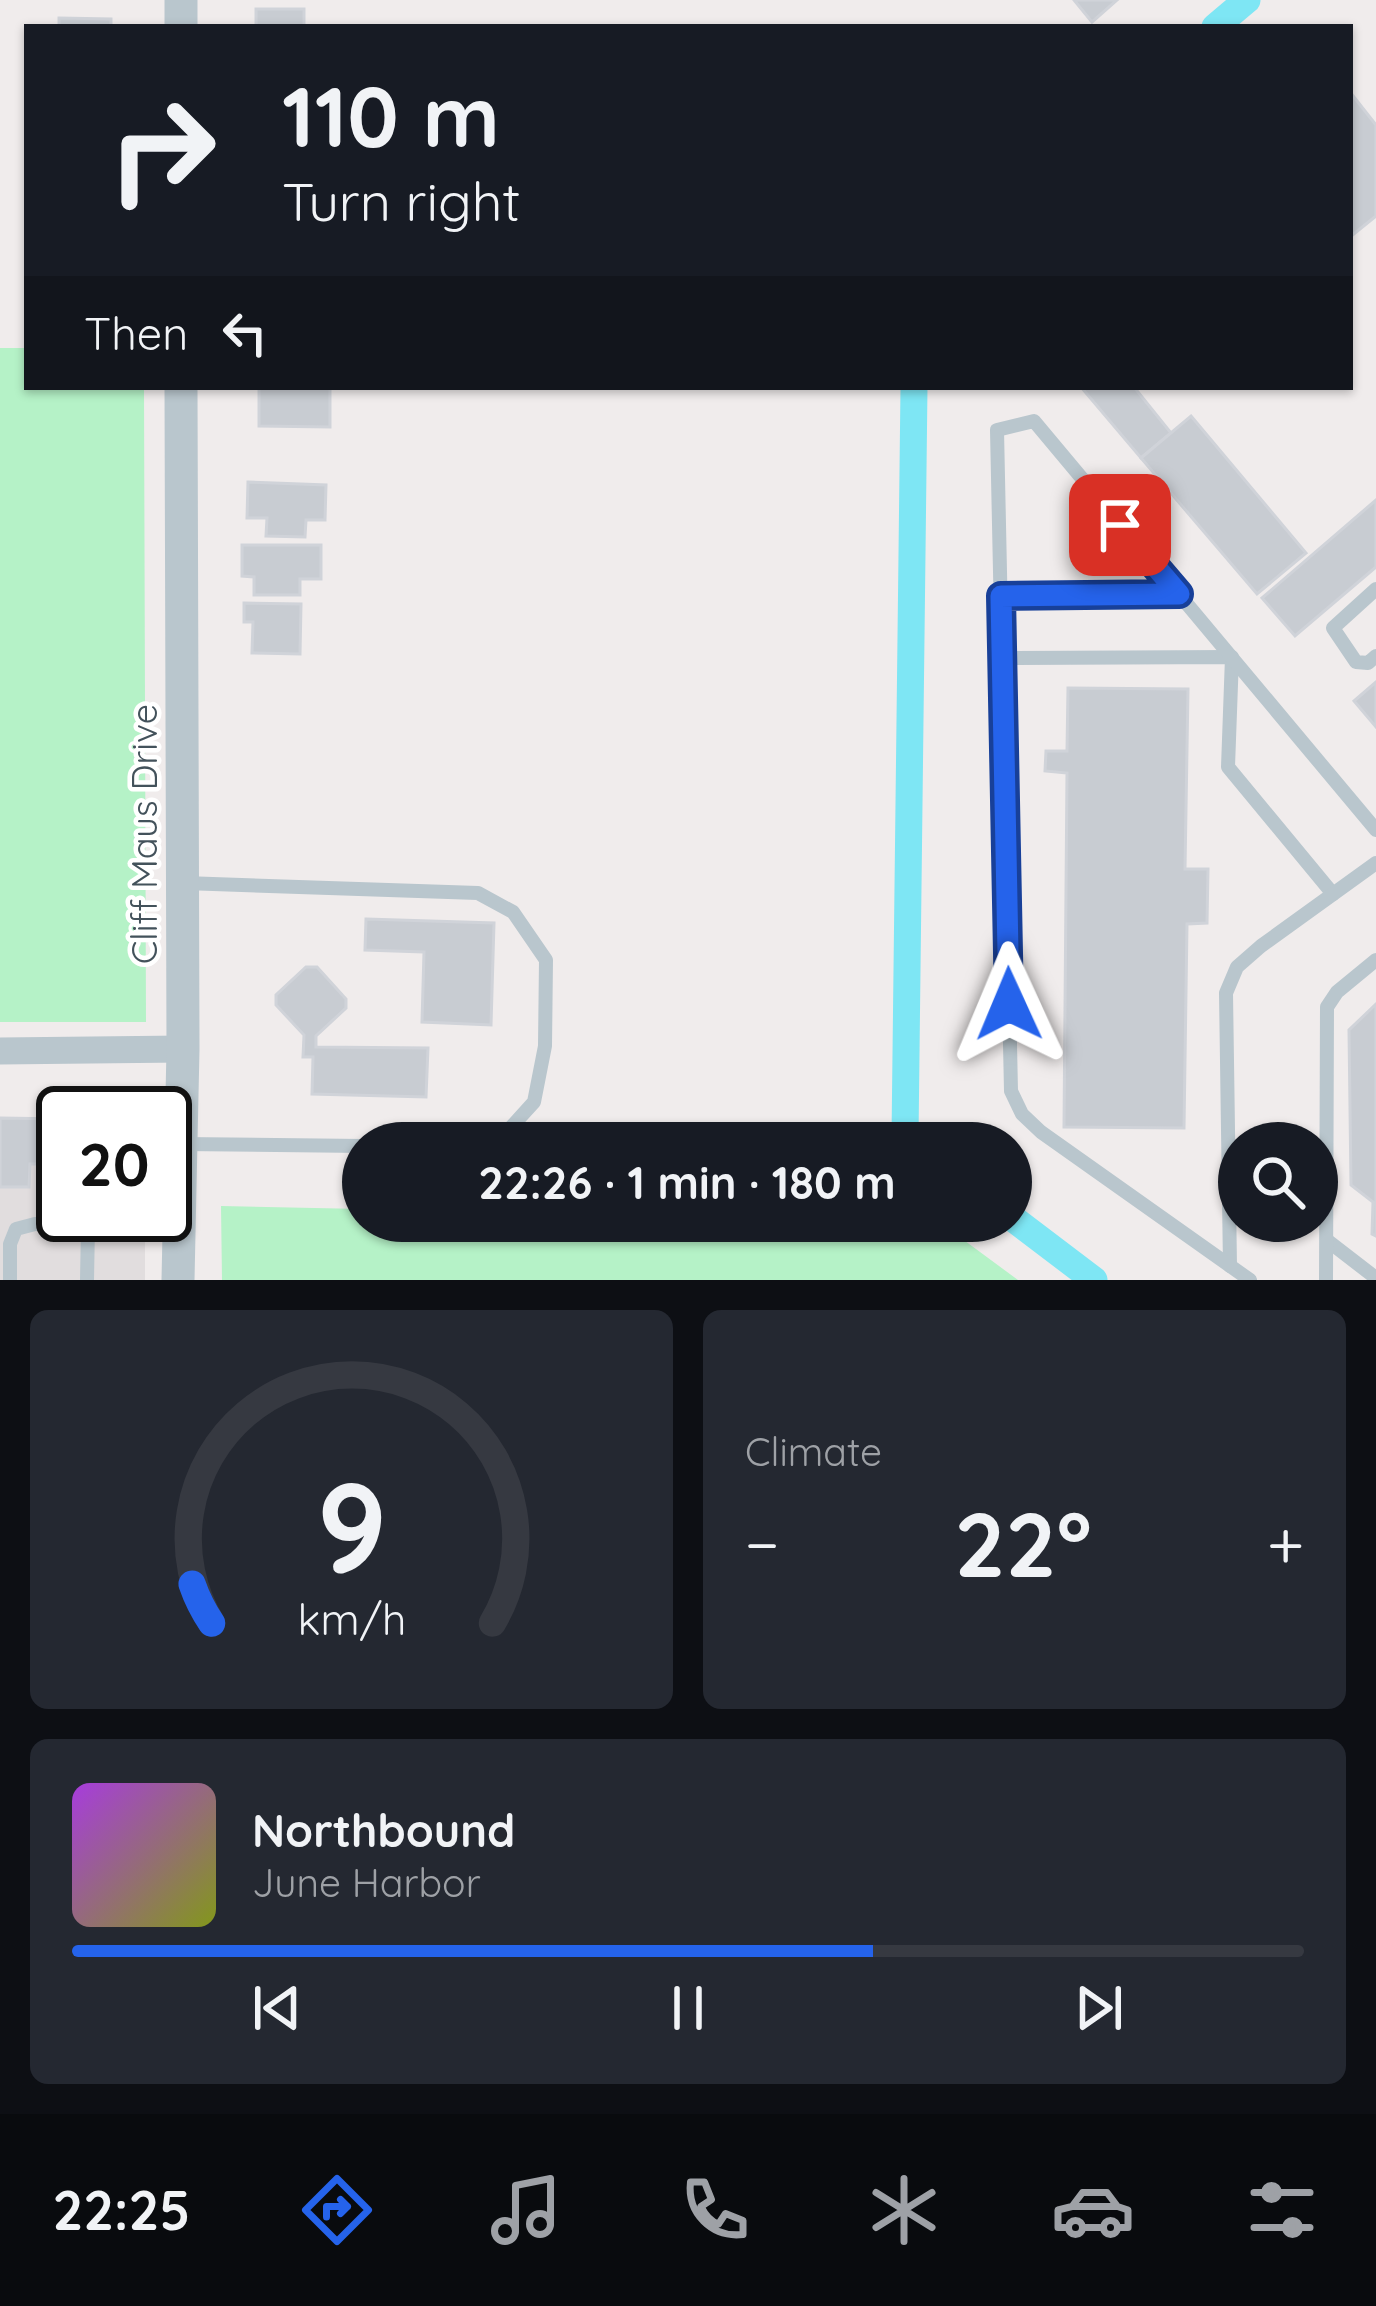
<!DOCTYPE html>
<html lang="en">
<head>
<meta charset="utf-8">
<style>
  :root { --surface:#171b24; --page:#242831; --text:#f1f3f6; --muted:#9ea1a6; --line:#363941; --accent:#2563eb }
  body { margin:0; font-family:Quicksand,sans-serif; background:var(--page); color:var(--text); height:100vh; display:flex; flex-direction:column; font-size:45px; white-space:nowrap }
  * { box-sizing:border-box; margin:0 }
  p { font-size:39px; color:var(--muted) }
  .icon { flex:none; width:66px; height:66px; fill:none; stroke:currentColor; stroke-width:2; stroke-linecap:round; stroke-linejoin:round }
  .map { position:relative; height:1280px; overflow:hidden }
  .panel { display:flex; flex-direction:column; gap:30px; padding:30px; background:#0d0f14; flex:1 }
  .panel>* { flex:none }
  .banner { position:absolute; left:24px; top:24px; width:1329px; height:366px; border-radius:0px; box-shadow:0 3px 9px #0004; background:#171b24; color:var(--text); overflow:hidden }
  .buttons { position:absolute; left:1218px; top:1122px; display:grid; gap:24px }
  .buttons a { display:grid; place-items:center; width:120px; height:120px; border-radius:50%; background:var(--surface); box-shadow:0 3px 9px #0004; font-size:60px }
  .speed { position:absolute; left:36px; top:1086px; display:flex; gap:24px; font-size:60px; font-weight:700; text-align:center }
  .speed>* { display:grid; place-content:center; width:156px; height:156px; border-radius:50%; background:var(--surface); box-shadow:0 3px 9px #0004; line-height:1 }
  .speed .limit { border:6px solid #111; border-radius:18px; background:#fff; color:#111 }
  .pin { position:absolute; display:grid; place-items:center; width:102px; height:102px; color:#fff; margin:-51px; border-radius:24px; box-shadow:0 6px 18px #0006 }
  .me { position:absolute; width:132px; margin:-66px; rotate:359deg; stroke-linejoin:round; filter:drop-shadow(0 0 9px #0008) }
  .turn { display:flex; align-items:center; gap:42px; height:252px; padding:0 60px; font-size:54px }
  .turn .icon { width:156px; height:156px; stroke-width:2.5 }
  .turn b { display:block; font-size:84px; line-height:102px }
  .then { display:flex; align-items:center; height:114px; padding:0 60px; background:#0003; gap:24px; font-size:45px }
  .big { font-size:90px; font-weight:700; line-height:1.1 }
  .panel .card { flex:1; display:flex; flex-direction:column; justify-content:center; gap:18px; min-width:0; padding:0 42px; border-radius:18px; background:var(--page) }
  .panel .dial { align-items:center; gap:0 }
  .dial svg { height:312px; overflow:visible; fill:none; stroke:var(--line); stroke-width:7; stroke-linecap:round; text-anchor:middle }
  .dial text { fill:var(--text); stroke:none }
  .song { display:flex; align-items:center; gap:36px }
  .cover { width:144px; height:144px; border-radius:18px; background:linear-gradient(135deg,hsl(280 70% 55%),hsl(70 70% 35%)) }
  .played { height:12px; border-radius:6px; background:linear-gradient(90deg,var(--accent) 65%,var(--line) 65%) }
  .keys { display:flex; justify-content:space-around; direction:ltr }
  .heat { display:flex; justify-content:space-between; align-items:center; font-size:66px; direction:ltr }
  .panel .tiles { flex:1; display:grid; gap:30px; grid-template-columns:1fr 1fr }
  .card:last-child { grid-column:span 2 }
  .trip { position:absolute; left:342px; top:1122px; width:690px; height:120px; border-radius:60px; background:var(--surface); box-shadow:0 3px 9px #0004; font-weight:700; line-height:120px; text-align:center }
  .dock { display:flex; height:192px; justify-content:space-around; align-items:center; background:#090b0e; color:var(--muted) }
  .dock .icon { width:84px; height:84px }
  .dock .current { color:var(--accent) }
  .dock b { font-size:54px; color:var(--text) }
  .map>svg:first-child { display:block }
  .education { fill:#e1ddde }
  .green { fill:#b5f2c7 }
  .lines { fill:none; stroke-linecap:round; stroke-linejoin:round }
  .canal { stroke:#7ee6f4; stroke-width:27 }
  .building { fill:#c8ccd2; stroke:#d0d3d9; stroke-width:3 }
  .service { stroke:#b9c6cd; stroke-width:14 }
  .minor { stroke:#b9c6cd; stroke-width:27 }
  .tertiary { stroke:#b9c6cd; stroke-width:33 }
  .route-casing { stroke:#184099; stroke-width:30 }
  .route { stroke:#2563eb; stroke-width:21 }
  .labels { text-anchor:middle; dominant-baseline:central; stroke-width:9; stroke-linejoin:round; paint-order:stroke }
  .street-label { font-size:36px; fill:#43525b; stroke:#fff }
</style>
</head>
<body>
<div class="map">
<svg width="1376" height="1280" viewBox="0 0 1376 1280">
  <rect width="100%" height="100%" fill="#f0ecec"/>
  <polygon class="education" points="0,1129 63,1129 63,1215 145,1215 145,1280 0,1280"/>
  <g class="green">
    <polygon points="0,348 27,348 27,387 144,387 146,1022 0,1022"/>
    <polygon points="221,1206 363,1209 363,1221 938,1221 1018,1280 222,1280"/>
  </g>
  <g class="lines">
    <g class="canal">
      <polyline points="1215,27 1247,0"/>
      <polyline points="912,1143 905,1137 914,387"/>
      <polyline points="1011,1217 1094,1280"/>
    </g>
  </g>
  <g class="building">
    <polygon points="1074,0 1117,0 1092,22"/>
    <rect x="256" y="9" width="48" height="18"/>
    <polygon points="59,18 111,19 111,27 59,27"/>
    <polygon points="1350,92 1376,125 1376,216 1350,237"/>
    <polygon points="259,387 330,387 330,427 259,426"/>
    <polygon points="1081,387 1134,387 1171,433 1141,458"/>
    <polygon points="1191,416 1306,553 1257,594 1141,458"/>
    <polygon points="248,482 326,485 325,520 306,520 305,537 266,536 267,518 247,518"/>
    <polygon points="1376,500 1376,567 1295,636 1262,598"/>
    <polygon points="242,545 321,545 321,579 300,579 300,595 254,595 254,577 242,576"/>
    <polygon points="244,603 301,604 300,654 252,653 253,622 244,622"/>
    <polygon points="1376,682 1376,727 1354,701"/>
    <polygon points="1068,688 1188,689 1185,869 1208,869 1207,923 1187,924 1184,1128 1064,1127 1067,773 1045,771 1046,751 1067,751"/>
    <polygon points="366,919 494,923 491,1025 422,1022 424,952 365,950"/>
    <polygon points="306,967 317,967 346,999 346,1008 316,1036 316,1047 428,1048 426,1097 312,1094 313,1057 303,1057 304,1035 276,1005 276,995"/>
    <polygon points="1376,1004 1376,1236 1372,1234 1373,1202 1351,1185 1349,1030"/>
    <polygon points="0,1118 63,1119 63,1164 30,1164 29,1187 0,1187"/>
  </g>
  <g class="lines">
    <g class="service">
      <polyline points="1376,589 1333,628 1356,662 1368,663 1376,656"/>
      <polyline points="1001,596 1179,594"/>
      <polyline points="1002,658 1232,657 1228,767 1333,894"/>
      <polyline points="184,883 478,893 513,912 546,960 545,1046 534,1102 503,1136 442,1143"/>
      <polyline points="182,1144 363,1146"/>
      <polyline points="1328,1241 1376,1278"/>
      <polyline points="1230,1266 1226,993 1237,967 1261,946 1376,863"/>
      <polyline points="10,1280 10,1244 16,1229 35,1224 179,1223"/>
      <polyline points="87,1280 88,1227"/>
      <polyline points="1250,1280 1041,1132 1022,1114 1011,1091 997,430 1034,421 1376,830"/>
      <polyline points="1326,1280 1327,1007 1337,992 1376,960"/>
    </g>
    <polyline class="minor" points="0,1051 183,1049"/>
    <g class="tertiary">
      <polyline points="181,0 181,27"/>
      <polyline points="178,1280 183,1049 181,387"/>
    </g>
  </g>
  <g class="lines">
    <g class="route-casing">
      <polyline id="route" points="1009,1004 1001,596 1179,594 1120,525"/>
    </g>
    <use href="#route" class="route"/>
  </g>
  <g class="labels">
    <g class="street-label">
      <text transform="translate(143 834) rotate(-90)">Cliff Maus Drive</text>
    </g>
  </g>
</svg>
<div class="buttons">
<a><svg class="icon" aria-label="search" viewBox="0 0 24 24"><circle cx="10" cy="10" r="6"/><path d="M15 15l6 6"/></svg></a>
</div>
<div class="speed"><div class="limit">20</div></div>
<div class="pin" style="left:1120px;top:525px;background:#d93025"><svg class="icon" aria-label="arrive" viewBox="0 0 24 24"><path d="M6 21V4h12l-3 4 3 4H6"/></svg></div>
<svg class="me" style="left:1009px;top:1004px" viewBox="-20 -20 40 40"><path d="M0-17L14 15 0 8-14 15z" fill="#2563eb" stroke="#fff" stroke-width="4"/></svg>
<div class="trip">22:26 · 1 min · 180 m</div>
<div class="banner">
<div class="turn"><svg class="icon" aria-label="right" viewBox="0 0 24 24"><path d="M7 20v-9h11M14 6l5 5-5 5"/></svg><div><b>110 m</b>Turn right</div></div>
<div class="then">Then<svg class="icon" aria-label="left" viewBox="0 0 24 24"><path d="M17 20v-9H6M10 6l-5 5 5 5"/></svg></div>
</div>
</div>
<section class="panel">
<div class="tiles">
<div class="card dial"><svg viewBox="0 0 100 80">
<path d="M14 69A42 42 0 1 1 86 69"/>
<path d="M14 69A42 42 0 0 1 9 59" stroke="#2563eb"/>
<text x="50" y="56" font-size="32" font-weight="700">9</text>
<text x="50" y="72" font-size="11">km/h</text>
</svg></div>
<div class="card"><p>Climate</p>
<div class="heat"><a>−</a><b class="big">22°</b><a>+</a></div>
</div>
<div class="card">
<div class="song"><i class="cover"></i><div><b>Northbound</b><p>June Harbor</p></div></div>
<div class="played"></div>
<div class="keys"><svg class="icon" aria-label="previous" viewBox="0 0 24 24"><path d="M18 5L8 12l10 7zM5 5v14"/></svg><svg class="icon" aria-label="pause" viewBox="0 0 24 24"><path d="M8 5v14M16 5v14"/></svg><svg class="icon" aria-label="next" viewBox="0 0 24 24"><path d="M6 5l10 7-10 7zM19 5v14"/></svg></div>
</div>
</div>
</section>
<nav class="dock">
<b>22:25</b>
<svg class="icon current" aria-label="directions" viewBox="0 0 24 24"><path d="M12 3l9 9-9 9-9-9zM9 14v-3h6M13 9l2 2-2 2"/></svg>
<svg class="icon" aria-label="music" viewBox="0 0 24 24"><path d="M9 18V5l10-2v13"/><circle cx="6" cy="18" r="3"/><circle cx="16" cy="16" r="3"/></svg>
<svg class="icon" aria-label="phone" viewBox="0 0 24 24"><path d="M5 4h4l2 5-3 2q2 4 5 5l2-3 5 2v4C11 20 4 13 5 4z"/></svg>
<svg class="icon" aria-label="climate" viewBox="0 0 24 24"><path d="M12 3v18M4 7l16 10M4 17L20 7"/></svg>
<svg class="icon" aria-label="car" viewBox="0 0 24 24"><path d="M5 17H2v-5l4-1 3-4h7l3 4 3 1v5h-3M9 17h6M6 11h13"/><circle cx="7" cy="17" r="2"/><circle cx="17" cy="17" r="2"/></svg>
<svg class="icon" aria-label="filters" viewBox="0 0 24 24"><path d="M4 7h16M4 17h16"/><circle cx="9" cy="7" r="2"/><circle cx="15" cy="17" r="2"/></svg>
</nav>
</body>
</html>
